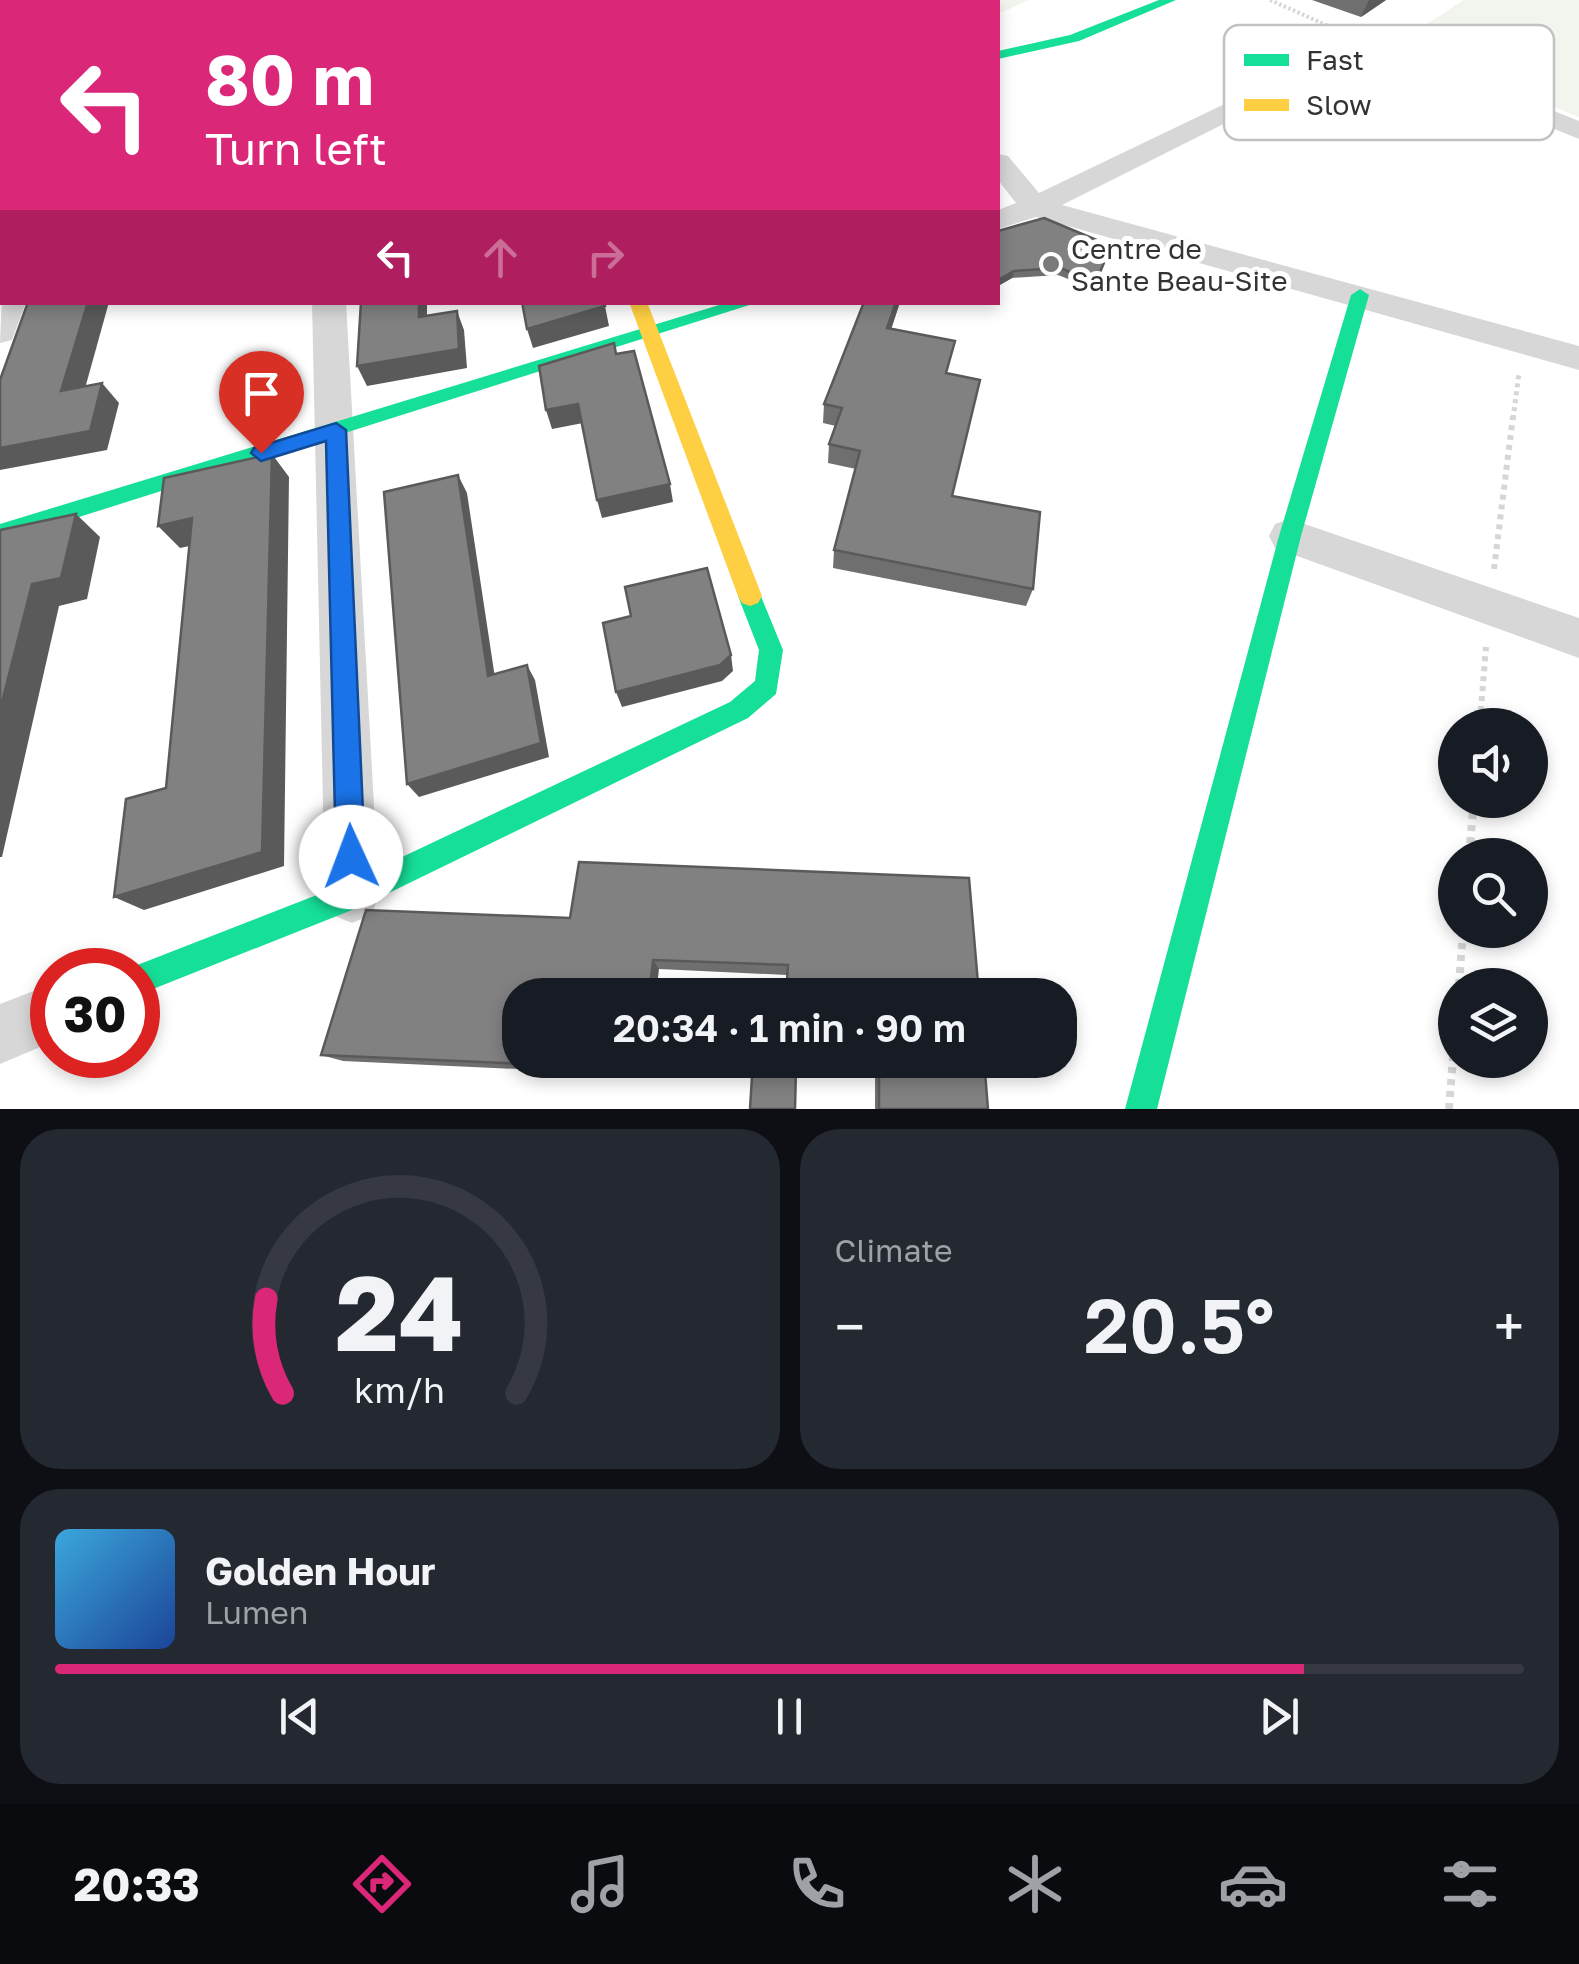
<!DOCTYPE html>
<html lang="en">
<head>
<meta charset="utf-8">
<style>
  :root { --surface:#171b24; --page:#242831; --text:#f1f3f6; --muted:#9ea1a6; --line:#363941; --accent:#db2777 }
  body { margin:0; font-family:"Golos Text",sans-serif; background:var(--page); color:var(--text); height:100vh; display:flex; flex-direction:column; font-size:38px; white-space:nowrap }
  * { box-sizing:border-box; margin:0 }
  p { font-size:32px; color:var(--muted) }
  .icon { flex:none; width:55px; height:55px; fill:none; stroke:currentColor; stroke-width:2; stroke-linecap:round; stroke-linejoin:round }
  .map { position:relative; height:1109px; overflow:hidden }
  .details { display:flex; flex-direction:column; gap:20px; padding:20px; background:#0d0f14; flex:1 }
  .details>* { flex:none }
  .banner { position:absolute; left:0px; top:0px; width:1000px; height:305px; box-shadow:0 5px 15px #0003; background:#db2777; color:#fff; overflow:hidden }
  .tools { position:absolute; left:1438px; top:708px; display:grid; gap:20px }
  .tools a { display:grid; place-items:center; width:110px; height:110px; border-radius:50%; background:var(--surface); box-shadow:0 5px 15px #0003; font-size:50px }
  .speed { position:absolute; left:30px; top:948px; display:flex; gap:20px; font-size:50px; font-weight:700; text-align:center }
  .speed>* { display:grid; place-content:center; width:130px; height:130px; border-radius:50%; background:var(--surface); box-shadow:0 5px 15px #0003; line-height:1 }
  .speed .limit { border:15px solid #d22; background:#fff; color:#111 }
  .pin { position:absolute; display:grid; place-items:center; width:85px; height:85px; color:#fff; margin:-102px -42px; border-radius:50% 50% 50% 0; rotate:-45deg; box-shadow:0 0 10px #0007 }
  .pin .icon { rotate:45deg }
  .me { position:absolute; width:110px; margin:-55px; rotate:358deg; stroke-linejoin:round; filter:drop-shadow(0 0 8px #0008) }
  .turn { display:flex; align-items:center; gap:35px; height:210px; padding:0 40px; font-size:45px }
  .turn .icon { width:130px; height:130px; stroke-width:2.5 }
  .turn b { display:block; font-size:70px; line-height:85px }
  .lanes { display:flex; align-items:center; height:95px; padding:0 40px; background:#0003; justify-content:center; gap:50px; direction:ltr }
  .lanes .off { opacity:.35 }
  .big { font-size:75px; font-weight:600; line-height:1.1 }
  .details .tile { flex:1; display:flex; flex-direction:column; justify-content:center; gap:15px; min-width:0; padding:0 35px; border-radius:40px; background:var(--page) }
  .details .dial { align-items:center; gap:0 }
  .dial svg { height:260px; overflow:visible; fill:none; stroke:var(--line); stroke-width:7; stroke-linecap:round; text-anchor:middle }
  .dial text { fill:var(--text); stroke:none }
  .song { display:flex; align-items:center; gap:30px }
  .cover { width:120px; height:120px; border-radius:15px; background:linear-gradient(135deg,hsl(200 70% 55%),hsl(220 70% 35%)) }
  .played { height:10px; border-radius:5px; background:linear-gradient(90deg,var(--accent) 85%,var(--line) 85%) }
  .keys { display:flex; justify-content:space-around; direction:ltr }
  .heat { display:flex; justify-content:space-between; align-items:center; font-size:55px; direction:ltr }
  .details .tiles { flex:1; display:grid; gap:20px; grid-template-columns:1fr 1fr }
  .tile:last-child { grid-column:span 2 }
  .trip { position:absolute; left:502px; top:978px; width:575px; height:100px; border-radius:40px; background:var(--surface); box-shadow:0 5px 15px #0003; font-weight:600; line-height:100px; text-align:center }
  .tabs { display:flex; height:160px; justify-content:space-around; align-items:center; background:#090b0e; color:var(--muted) }
  .tabs .icon { width:70px; height:70px }
  .tabs .current { color:var(--accent) }
  .tabs b { font-size:45px; color:var(--text) }
  .map>svg:first-child { display:block }
  .green { fill:#f1f5ed }
  .lines { fill:none; stroke-linecap:round; stroke-linejoin:round }
  .path-far3 { stroke:#d6d6d6; stroke-width:4; stroke-dasharray:2.5 2.5; stroke-linecap:butt }
  .path-far2 { stroke:#d6d6d6; stroke-width:5; stroke-dasharray:4 4; stroke-linecap:butt }
  .path-far1 { stroke:#d6d6d6; stroke-width:6; stroke-dasharray:5 5; stroke-linecap:butt }
  .path { stroke:#d6d6d6; stroke-width:8; stroke-dasharray:6 6; stroke-linecap:butt }
  .lane { fill:#d7d7d7; fill-rule:evenodd }
  .street { fill:#d7d7d7; fill-rule:evenodd }
  .fast { fill:#16e098; fill-rule:evenodd }
  .slow { fill:#ffcf43; fill-rule:evenodd }
  .wall { fill:#6f6f6f }
  .shaded-wall { fill:#5a5a5a }
  .building { fill:#818181; stroke:#5a5a5a; stroke-width:2.5 }
  .route { fill:#1a73e8; stroke:#114b97; stroke-width:2.5 }
  .poi-dot { fill:#7a7a7a; stroke:#fff; stroke-width:4 }
  .labels { text-anchor:middle; dominant-baseline:central; stroke-width:10; stroke-linejoin:round; paint-order:stroke }
  .far-poi-label { font-size:28px; fill:#333; stroke:#fff; text-anchor:start }
  .key { fill:#fff; stroke:#c2c2c2; stroke-width:2.5 }
  .key-label { font-size:28px; fill:#333 }
</style>
</head>
<body>
<div class="map">
<svg width="1579" height="1109" viewBox="0 0 1579 1109">
  <rect width="100%" height="100%" fill="#fff"/>
  <g class="green">
    <polygon points="477,0 1029,0 998,14 998,2"/>
    <polygon points="1464,0 1579,0 1579,117 1397,43"/>
  </g>
  <g class="lines">
    <polyline class="path-far3" points="1270,0 1333,28"/>
    <polyline class="path-far2" points="1513,419 1519,373"/>
    <g class="path-far1">
      <polyline points="1494,569 1513,416"/>
      <polyline points="1480,721 1486,647"/>
    </g>
    <g class="path">
      <polyline points="1480,725 1480,719"/>
      <polyline points="1469,855 1474,800"/>
      <polyline points="1459,985 1463,930"/>
      <polyline points="1449,1109 1455,1032"/>
    </g>
    <polygon class="lane" points="840,0 850,0 851,2 841,2"/>
    <g class="street">
      <polygon points="419,0 441,0 442,2 420,2"/>
      <polygon points="1366,36 1579,121 1579,139 1367,52 1062,205 1579,346 1579,370 1036,217 998,229 998,210 1016,203 998,180 998,154 1008,156 1039,193"/>
      <polygon points="2,293 2,302 26,302 12,340 0,343"/>
      <polygon points="312,302 346,302 379,896 371,915 352,923 333,915 325,896"/>
      <polygon points="1290,519 1579,618 1579,658 1275,548 1269,536 1275,524"/>
      <polygon points="52,984 52,1042 0,1064 0,1004"/>
    </g>
    <g class="fast">
      <polygon points="1159,0 1176,0 1079,41 998,59 998,51 1070,35"/>
      <polygon points="1360,289 1369,295 1301,536 1157,1109 1125,1109 1279,536 1351,295"/>
      <polygon points="729,302 759,302 0,542 0,524"/>
      <polygon points="750,586 758,589 783,650 776,694 748,718 362,906 138,995 138,970 127,969 345,884 730,702 755,681 759,650 738,596 742,589"/>
    </g>
    <g class="slow">
      <polygon points="2,226 2,236 0,237 0,227"/>
      <polygon points="629,302 647,302 762,596 758,603 750,606 742,603 738,596"/>
    </g>
  </g>
  <g class="wall">
    <polygon points="1312,0 1386,0 1361,17"/>
    <polygon points="998,231 1111,246 1094,289 1058,275 1012,278 998,286"/>
    <polygon points="864,302 900,302 891,329 948,373 952,496 1033,589 1026,606 833,568 834,550 856,469 828,463 829,444 836,426 823,423 824,404"/>
    <polygon points="570,918 979,995 787,975 659,969 520,1060 649,1060 647,1075 343,1061 321,1055"/>
    <polygon points="753,1060 984,1060 988,1109 875,1109 875,1077 796,1073"/>
  </g>
  <g class="shaded-wall">
    <polygon points="1369,0 1386,0 1361,17"/>
    <polygon points="1014,271 1012,278 998,286 998,280"/>
    <polygon points="88,302 109,302 79,410 61,391"/>
    <polygon points="419,302 427,302 427,336 419,317"/>
    <polygon points="896,302 900,302 885,348 887,328"/>
    <polygon points="605,306 609,326 533,348 527,329"/>
    <polygon points="457,311 464,330 467,368 367,386 357,366"/>
    <polygon points="102,383 119,403 107,450 0,470 0,448"/>
    <polygon points="578,404 583,423 552,429 546,410"/>
    <polygon points="272,454 289,477 284,866 144,910 114,897 262,852"/>
    <polygon points="458,475 467,493 497,691 488,676"/>
    <polygon points="670,484 673,502 602,518 597,500"/>
    <polygon points="76,514 100,537 87,599 59,606 2,857 0,857 0,710 32,584"/>
    <polygon points="192,518 213,541 180,548 158,526"/>
    <polygon points="731,655 733,671 722,681 622,707 616,692"/>
    <polygon points="527,665 535,680 549,757 419,797 407,784"/>
    <polygon points="653,960 659,969 656,995 649,995"/>
    <polygon points="641,1060 649,1060 647,1075 640,1069"/>
  </g>
  <g class="building">
    <polygon points="329,0 397,0 398,2 325,2 325,1"/>
    <polygon points="1044,218 1111,246 1096,282 1060,268 1014,271 998,280 998,231"/>
    <polygon points="28,302 88,302 61,391 102,383 90,431 0,448 0,380"/>
    <polygon points="361,302 419,302 419,317 457,311 459,349 357,366"/>
    <polygon points="522,302 604,302 605,306 527,329"/>
    <polygon points="864,302 896,302 887,328 955,341 946,373 980,380 952,496 1040,512 1033,589 834,550 860,451 829,444 842,408 824,404"/>
    <polygon points="614,343 616,354 634,351 670,484 597,500 578,404 546,410 539,366"/>
    <polygon points="272,454 262,852 114,897 126,799 166,788 192,518 158,526 164,478"/>
    <polygon points="458,475 488,676 527,665 541,743 407,784 384,492"/>
    <polygon points="76,514 61,578 32,584 0,710 0,530"/>
    <polygon points="707,568 731,655 720,665 616,692 603,623 631,616 625,587"/>
    <polygon points="579,862 969,878 979,995 786,995 788,965 653,960 649,995 520,995 520,1060 641,1060 640,1069 321,1055 366,910 570,918"/>
    <polygon points="753,1060 984,1060 988,1109 879,1109 879,1072 796,1068 795,1109 750,1109"/>
  </g>
  <polygon class="route" points="336,423 346,430 365,857 361,867 351,872 341,867 336,857 326,441 261,461 251,453 254,448"/>
  <circle class="poi-dot" cx="1051" cy="264" r="10"/>
  <g class="labels">
    <g class="far-poi-label">
      <text x="1071" y="248">Centre de<tspan x="1071" dy="32">Sante Beau-Site</tspan></text>
    </g>
  </g>
  <rect x="1224" y="25" width="330" height="115" rx="15" class="key"/>
  <rect x="1244" y="54" width="45" height="12" fill="#16e098"/>
  <rect x="1244" y="99" width="45" height="12" fill="#ffcf43"/>
  <g class="key-label">
    <text x="1306" y="70">Fast</text>
    <text x="1306" y="115">Slow</text>
  </g>
</svg>
<div class="tools">
<a><svg class="icon" aria-label="sound" viewBox="0 0 24 24"><path d="M4 9h4l5-4v14l-5-4H4zM17 9q2 3 0 6"/></svg></a>
<a><svg class="icon" aria-label="search" viewBox="0 0 24 24"><circle cx="10" cy="10" r="6"/><path d="M15 15l6 6"/></svg></a>
<a><svg class="icon" aria-label="layers" viewBox="0 0 24 24"><path d="M12 4l9 5-9 5-9-5zM3 14l9 5 9-5"/></svg></a>
</div>
<div class="speed"><div class="limit">30</div></div>
<div class="pin" style="left:261px;top:453px;background:#d93025"><svg class="icon" aria-label="arrive" viewBox="0 0 24 24"><path d="M6 21V4h12l-3 4 3 4H6"/></svg></div>
<svg class="me" style="left:351px;top:857px" viewBox="-20 -20 40 40"><circle r="19" fill="#fff"/><path d="M0-13L10 11 0 6-10 11z" fill="#1a73e8"/></svg>
<div class="trip">20:34 · 1 min · 90 m</div>
<div class="banner">
<div class="turn"><svg class="icon" aria-label="left" viewBox="0 0 24 24"><path d="M17 20v-9H6M10 6l-5 5 5 5"/></svg><div><b>80 m</b>Turn left</div></div>
<div class="lanes"><svg class="icon" aria-label="left" viewBox="0 0 24 24"><path d="M17 20v-9H6M10 6l-5 5 5 5"/></svg><svg class="icon off" aria-label="ahead" viewBox="0 0 24 24"><path d="M12 20V5M6 11l6-6 6 6"/></svg><svg class="icon off" aria-label="right" viewBox="0 0 24 24"><path d="M7 20v-9h11M14 6l5 5-5 5"/></svg></div>
</div>
</div>
<section class="details">
<div class="tiles">
<div class="tile dial"><svg viewBox="0 0 100 80">
<path d="M14 69A42 42 0 1 1 86 69"/>
<path d="M14 69A42 42 0 0 1 9 40" stroke="#db2777"/>
<text x="50" y="56" font-size="32" font-weight="700">24</text>
<text x="50" y="72" font-size="11">km/h</text>
</svg></div>
<div class="tile"><p>Climate</p>
<div class="heat"><a>−</a><b class="big">20.5°</b><a>+</a></div>
</div>
<div class="tile">
<div class="song"><i class="cover"></i><div><b>Golden Hour</b><p>Lumen</p></div></div>
<div class="played"></div>
<div class="keys"><svg class="icon" aria-label="previous" viewBox="0 0 24 24"><path d="M18 5L8 12l10 7zM5 5v14"/></svg><svg class="icon" aria-label="pause" viewBox="0 0 24 24"><path d="M8 5v14M16 5v14"/></svg><svg class="icon" aria-label="next" viewBox="0 0 24 24"><path d="M6 5l10 7-10 7zM19 5v14"/></svg></div>
</div>
</div>
</section>
<nav class="tabs">
<b>20:33</b>
<svg class="icon current" aria-label="directions" viewBox="0 0 24 24"><path d="M12 3l9 9-9 9-9-9zM9 14v-3h6M13 9l2 2-2 2"/></svg>
<svg class="icon" aria-label="music" viewBox="0 0 24 24"><path d="M9 18V5l10-2v13"/><circle cx="6" cy="18" r="3"/><circle cx="16" cy="16" r="3"/></svg>
<svg class="icon" aria-label="phone" viewBox="0 0 24 24"><path d="M5 4h4l2 5-3 2q2 4 5 5l2-3 5 2v4C11 20 4 13 5 4z"/></svg>
<svg class="icon" aria-label="climate" viewBox="0 0 24 24"><path d="M12 3v18M4 7l16 10M4 17L20 7"/></svg>
<svg class="icon" aria-label="car" viewBox="0 0 24 24"><path d="M5 17H2v-5l4-1 3-4h7l3 4 3 1v5h-3M9 17h6M6 11h13"/><circle cx="7" cy="17" r="2"/><circle cx="17" cy="17" r="2"/></svg>
<svg class="icon" aria-label="filters" viewBox="0 0 24 24"><path d="M4 7h16M4 17h16"/><circle cx="9" cy="7" r="2"/><circle cx="15" cy="17" r="2"/></svg>
</nav>
</body>
</html>
